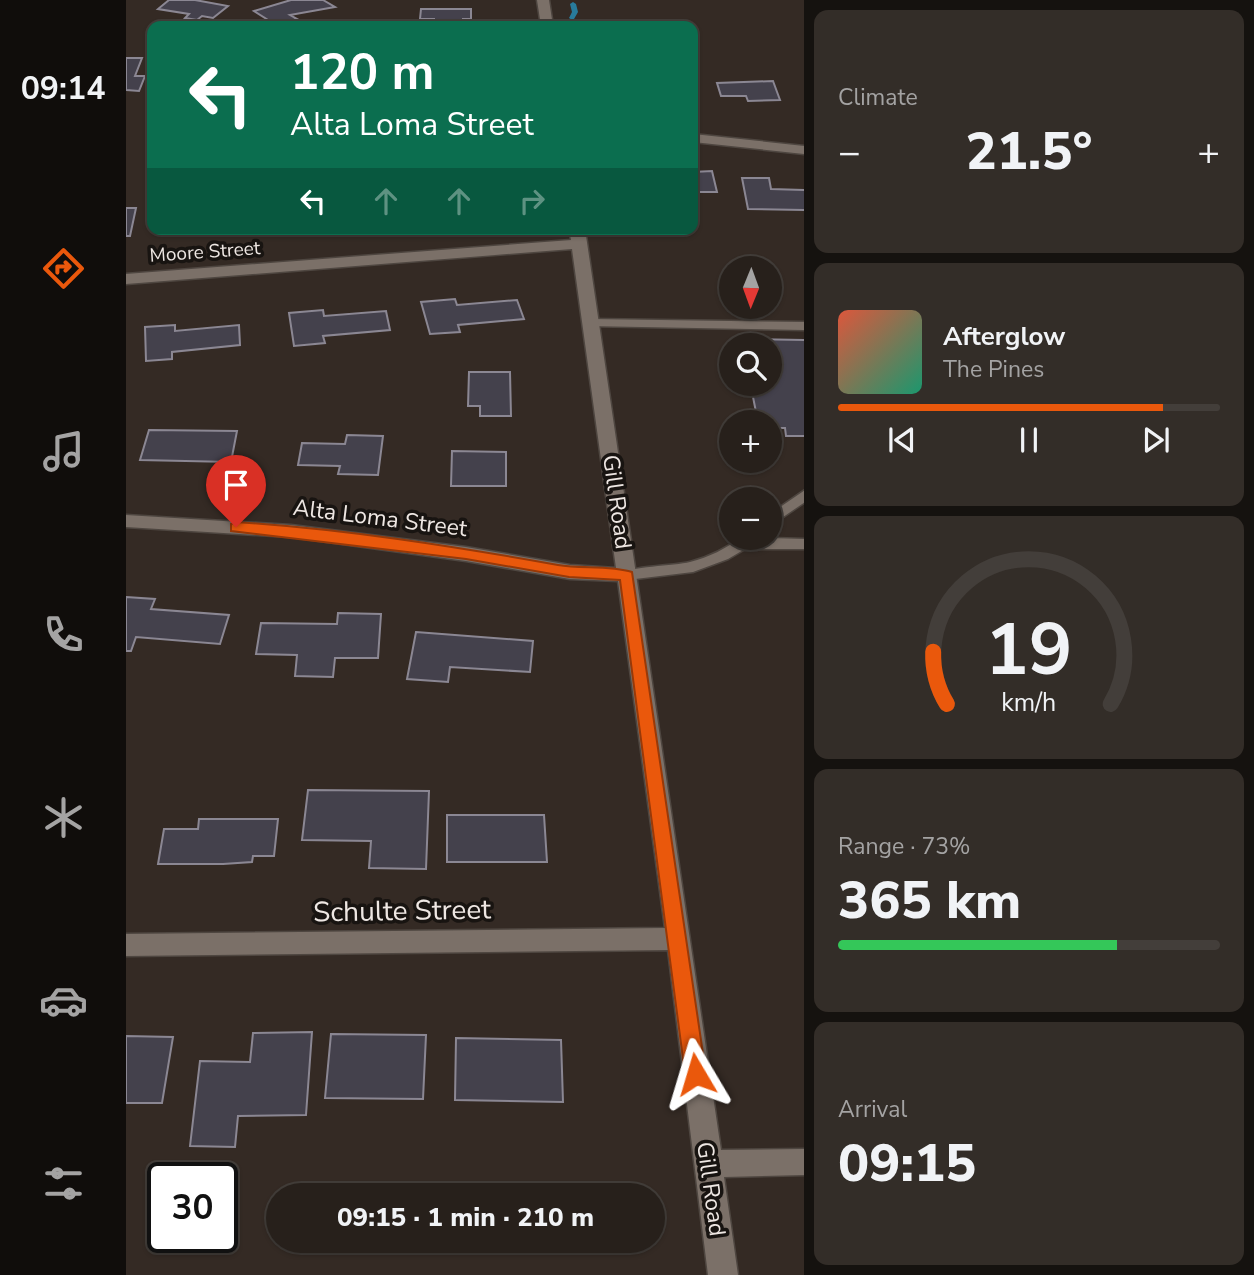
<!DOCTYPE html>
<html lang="en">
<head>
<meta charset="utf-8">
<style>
  :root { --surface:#27201b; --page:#332d28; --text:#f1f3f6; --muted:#a4a3a3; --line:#433e3a; --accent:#ea580c }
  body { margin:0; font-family:"Nunito Sans",sans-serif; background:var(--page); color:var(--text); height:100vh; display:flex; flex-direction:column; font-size:26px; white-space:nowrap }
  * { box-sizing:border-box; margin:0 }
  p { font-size:23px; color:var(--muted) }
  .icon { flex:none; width:38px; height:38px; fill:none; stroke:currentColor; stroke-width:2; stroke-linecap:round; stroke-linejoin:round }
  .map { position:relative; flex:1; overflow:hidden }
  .side { display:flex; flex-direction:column; gap:10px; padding:10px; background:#15120f; width:450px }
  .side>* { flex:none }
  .top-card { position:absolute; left:21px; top:21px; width:551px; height:214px; border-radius:14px; box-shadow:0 2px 5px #0004,0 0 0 2px var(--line); background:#0b6e4f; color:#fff; overflow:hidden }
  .needle { width:46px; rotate:181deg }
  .fabs { position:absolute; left:593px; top:256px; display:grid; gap:14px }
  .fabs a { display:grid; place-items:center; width:63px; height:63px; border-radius:50%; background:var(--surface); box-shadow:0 2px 5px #0004,0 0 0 2px var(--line); font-size:35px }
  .speed { position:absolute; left:21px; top:1162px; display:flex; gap:14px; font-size:35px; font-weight:700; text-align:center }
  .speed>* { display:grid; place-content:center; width:91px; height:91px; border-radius:50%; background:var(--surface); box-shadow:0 2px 5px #0004,0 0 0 2px var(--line); line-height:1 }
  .speed .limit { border:4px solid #111; border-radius:10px; background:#fff; color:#111 }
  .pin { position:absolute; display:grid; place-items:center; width:60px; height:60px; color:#fff; margin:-72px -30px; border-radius:50% 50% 50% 0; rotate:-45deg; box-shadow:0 0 7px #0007 }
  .pin .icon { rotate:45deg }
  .me { position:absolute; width:77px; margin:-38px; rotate:353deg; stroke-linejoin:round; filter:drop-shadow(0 0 5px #0008) }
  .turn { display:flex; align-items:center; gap:24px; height:147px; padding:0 28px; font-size:32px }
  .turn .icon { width:91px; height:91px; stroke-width:2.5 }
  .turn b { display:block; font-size:49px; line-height:60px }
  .lanes { display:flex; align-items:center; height:66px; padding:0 28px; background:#0003; justify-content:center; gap:35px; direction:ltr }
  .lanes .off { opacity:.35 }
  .big { font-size:52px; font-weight:800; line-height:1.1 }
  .side .card { flex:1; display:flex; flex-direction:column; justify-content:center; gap:10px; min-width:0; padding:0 24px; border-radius:14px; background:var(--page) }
  .side .dial { align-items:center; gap:0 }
  .dial svg { height:182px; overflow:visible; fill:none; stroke:var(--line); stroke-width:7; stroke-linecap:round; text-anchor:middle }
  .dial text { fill:var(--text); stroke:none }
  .song { display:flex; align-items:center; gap:21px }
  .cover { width:84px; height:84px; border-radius:10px; background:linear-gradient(135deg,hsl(10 70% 55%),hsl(160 70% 35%)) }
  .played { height:7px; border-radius:4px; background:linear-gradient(90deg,var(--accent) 85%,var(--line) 85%) }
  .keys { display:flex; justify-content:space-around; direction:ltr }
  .heat { display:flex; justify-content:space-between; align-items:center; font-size:38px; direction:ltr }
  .charge { height:10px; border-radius:5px; background:linear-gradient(90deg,#34c759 73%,var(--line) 0) }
  .trip { position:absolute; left:140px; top:1183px; width:399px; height:70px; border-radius:35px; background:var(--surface); box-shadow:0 2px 5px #0004,0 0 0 2px var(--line); font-weight:800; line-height:70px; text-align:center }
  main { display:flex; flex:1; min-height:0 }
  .tabs { display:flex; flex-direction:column; width:126px; justify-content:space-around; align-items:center; background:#100d0b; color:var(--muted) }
  .tabs .icon { width:49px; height:49px }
  .tabs .on { color:var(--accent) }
  .tabs b { font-size:32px; color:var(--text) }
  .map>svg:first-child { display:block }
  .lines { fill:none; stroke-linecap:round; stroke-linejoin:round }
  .stream { fill:#287b9b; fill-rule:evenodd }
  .building { fill:#44414c; stroke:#8b8793; stroke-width:2 }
  .lane-casing { stroke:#4e4640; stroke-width:3 }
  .street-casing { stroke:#4e4640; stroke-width:3 }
  .lane { fill:#7b7068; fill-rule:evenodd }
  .street { fill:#7b7068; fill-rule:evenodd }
  .route { fill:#ea580c; stroke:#983908; stroke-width:2 }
  .labels { text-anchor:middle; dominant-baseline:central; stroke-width:7; stroke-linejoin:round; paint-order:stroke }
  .far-street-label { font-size:19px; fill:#eee7e3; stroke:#181411 }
  .street-label { font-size:23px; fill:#eee7e3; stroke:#181411 }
  .near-street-label { font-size:28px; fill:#eee7e3; stroke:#181411 }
</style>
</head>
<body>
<main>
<nav class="tabs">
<b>09:14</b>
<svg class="icon on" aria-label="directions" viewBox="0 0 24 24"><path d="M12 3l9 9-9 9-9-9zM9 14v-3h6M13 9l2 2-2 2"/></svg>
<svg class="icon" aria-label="music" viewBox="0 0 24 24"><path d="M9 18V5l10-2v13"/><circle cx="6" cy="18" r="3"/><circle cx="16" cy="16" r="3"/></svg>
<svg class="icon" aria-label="phone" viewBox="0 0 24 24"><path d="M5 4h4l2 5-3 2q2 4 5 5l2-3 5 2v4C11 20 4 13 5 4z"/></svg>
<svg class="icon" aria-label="climate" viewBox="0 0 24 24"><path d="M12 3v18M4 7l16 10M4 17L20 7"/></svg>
<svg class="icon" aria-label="car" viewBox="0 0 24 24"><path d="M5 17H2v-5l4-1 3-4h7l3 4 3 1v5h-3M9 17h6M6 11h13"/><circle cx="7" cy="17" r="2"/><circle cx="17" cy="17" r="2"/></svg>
<svg class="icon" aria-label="filters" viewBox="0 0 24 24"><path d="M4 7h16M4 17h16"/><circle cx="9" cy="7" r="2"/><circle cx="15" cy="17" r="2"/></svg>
</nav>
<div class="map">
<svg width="679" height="1275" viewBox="0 0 679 1275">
  <rect width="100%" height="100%" fill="#342a24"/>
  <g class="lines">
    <polygon class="stream" points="447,2 450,4 452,12 448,19 446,20 443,18 446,12 444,4"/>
  </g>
  <g class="building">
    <polygon points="43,0 69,0 102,6 87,18 76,16 71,20 59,18 63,14 32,9"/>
    <polygon points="165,0 197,0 209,7 164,15 171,19 150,25 128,11"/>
    <polygon points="295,9 345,9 345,19 337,19 337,24 348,26 308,26 308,19 294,19"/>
    <polygon points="0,58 16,58 9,76 19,76 13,91 0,90"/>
    <polygon points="647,81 654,100 622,101 620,96 595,96 591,83"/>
    <polygon points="586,171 591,192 567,192 567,172"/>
    <polygon points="616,178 643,178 645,189 679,190 679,210 622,209"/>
    <polygon points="0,208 10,208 4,236 0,236"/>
    <polygon points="329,299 331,305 391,300 398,319 332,325 334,332 304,334 295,302"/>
    <polygon points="197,310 198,316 260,311 264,330 197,336 199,343 168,346 163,313"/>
    <polygon points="49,325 49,331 113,325 114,345 46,352 46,359 20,361 19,327"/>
    <polygon points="619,339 679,340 679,436 660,436 659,428 644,428 644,422 632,422 625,387 627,383 644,383 644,345 620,345"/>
    <polygon points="343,372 384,372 385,416 354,416 354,406 342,406"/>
    <polygon points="23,430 111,431 105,462 14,460"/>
    <polygon points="221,435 257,436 252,475 212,474 214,466 172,465 176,443 219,444"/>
    <polygon points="326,451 380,452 380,486 325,486"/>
    <polygon points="0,597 29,599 25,609 103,615 94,644 10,637 5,651 0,651"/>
    <polygon points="212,613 255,614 252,658 209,658 207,677 169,676 171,655 130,654 135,623 211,624"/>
    <polygon points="290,632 407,641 404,672 324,667 322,682 281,679"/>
    <polygon points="182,790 303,791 300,869 243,868 245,841 176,840"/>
    <polygon points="321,815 418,815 421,862 321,862"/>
    <polygon points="73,819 152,819 148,856 127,856 126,862 97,864 32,864 38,829 72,829"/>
    <polygon points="186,1032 180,1115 112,1116 109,1147 64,1146 74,1061 124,1062 127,1033"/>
    <polygon points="205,1034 300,1035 297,1099 199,1098"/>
    <polygon points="0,1036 47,1037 36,1103 0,1103"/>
    <polygon points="330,1038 435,1040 437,1102 329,1100"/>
  </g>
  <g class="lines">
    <g class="lane-casing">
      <g id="lane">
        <polygon points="465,319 679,322 679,330 461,326 459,323"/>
        <polygon points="679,490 679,502 644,526 644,514"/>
        <path d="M615,537l64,2v10h-60l-17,10 -35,13 -66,8 -8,-5c9,-9 56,-9 71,-13 19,-5 36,-13 51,-25z"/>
      </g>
    </g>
    <g class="street-casing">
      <g id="street">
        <polygon points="411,0 423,0 427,26 415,26"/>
        <polygon points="567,134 679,146 679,154 567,142"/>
        <polygon points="443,229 459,229 595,1150 679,1149 679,1175 598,1177 612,1275 582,1275 542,950 0,956 0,934 539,928 492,581 444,579 340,561 165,537 0,527 0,515 165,525 340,547 444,565 490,568 446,249 0,284 0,274 445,240"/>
      </g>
    </g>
    <use href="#lane" class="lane"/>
    <use href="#street" class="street"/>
  </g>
  <path class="route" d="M110,522c108,7 216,24 322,43 24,4 51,0 74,7l74,502 -3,7 -7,2 -8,-2 -3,-7 -65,-494 -51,-3 -103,-18 -235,-28v-7z"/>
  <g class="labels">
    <g class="far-street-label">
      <text transform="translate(79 252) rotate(-4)">Moore Street</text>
    </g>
    <g class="street-label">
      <text transform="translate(491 502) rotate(82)">Gill Road</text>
      <text transform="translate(254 518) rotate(7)">Alta Loma Street</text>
      <text transform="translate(585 1189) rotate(82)">Gill Road</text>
    </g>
    <g class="near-street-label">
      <text transform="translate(276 911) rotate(-1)">Schulte Street</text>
    </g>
  </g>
</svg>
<div class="fabs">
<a><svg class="needle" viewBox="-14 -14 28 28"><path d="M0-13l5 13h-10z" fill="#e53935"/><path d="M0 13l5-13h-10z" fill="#a4a3a3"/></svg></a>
<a><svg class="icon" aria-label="search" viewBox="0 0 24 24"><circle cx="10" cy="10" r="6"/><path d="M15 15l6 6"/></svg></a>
<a>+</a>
<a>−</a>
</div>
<div class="speed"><div class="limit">30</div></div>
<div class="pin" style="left:110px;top:527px;background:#d93025"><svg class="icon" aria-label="arrive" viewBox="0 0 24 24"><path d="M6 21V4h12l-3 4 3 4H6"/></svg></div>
<svg class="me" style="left:570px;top:1074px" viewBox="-20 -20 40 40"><path d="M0-17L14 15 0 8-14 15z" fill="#ea580c" stroke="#fff" stroke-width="4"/></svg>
<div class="trip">09:15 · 1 min · 210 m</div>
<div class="top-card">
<div class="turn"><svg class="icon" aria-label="left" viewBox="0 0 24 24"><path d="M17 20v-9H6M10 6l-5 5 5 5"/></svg><div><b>120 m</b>Alta Loma Street</div></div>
<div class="lanes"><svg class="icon" aria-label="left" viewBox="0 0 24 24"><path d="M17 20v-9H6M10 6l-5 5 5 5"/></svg><svg class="icon off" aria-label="ahead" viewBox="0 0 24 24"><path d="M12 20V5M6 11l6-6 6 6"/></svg><svg class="icon off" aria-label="ahead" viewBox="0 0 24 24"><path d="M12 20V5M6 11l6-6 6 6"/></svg><svg class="icon off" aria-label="right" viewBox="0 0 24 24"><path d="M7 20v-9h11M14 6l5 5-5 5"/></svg></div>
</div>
</div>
<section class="side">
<div class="card"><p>Climate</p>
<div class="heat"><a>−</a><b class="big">21.5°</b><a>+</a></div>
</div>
<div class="card">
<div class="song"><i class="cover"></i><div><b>Afterglow</b><p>The Pines</p></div></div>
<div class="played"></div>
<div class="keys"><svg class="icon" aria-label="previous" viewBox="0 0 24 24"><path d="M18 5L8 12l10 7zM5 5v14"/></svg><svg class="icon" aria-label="pause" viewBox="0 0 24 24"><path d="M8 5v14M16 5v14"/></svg><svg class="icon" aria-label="next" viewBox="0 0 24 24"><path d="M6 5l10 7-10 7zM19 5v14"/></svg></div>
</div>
<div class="card dial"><svg viewBox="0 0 100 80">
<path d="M14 69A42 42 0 1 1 86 69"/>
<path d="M14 69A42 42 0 0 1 8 46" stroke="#ea580c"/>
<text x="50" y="56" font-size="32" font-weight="700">19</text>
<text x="50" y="72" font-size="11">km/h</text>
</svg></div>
<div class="card"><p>Range · 73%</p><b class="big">365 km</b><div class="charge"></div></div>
<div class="card"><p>Arrival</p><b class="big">09:15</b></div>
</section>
</main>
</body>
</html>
